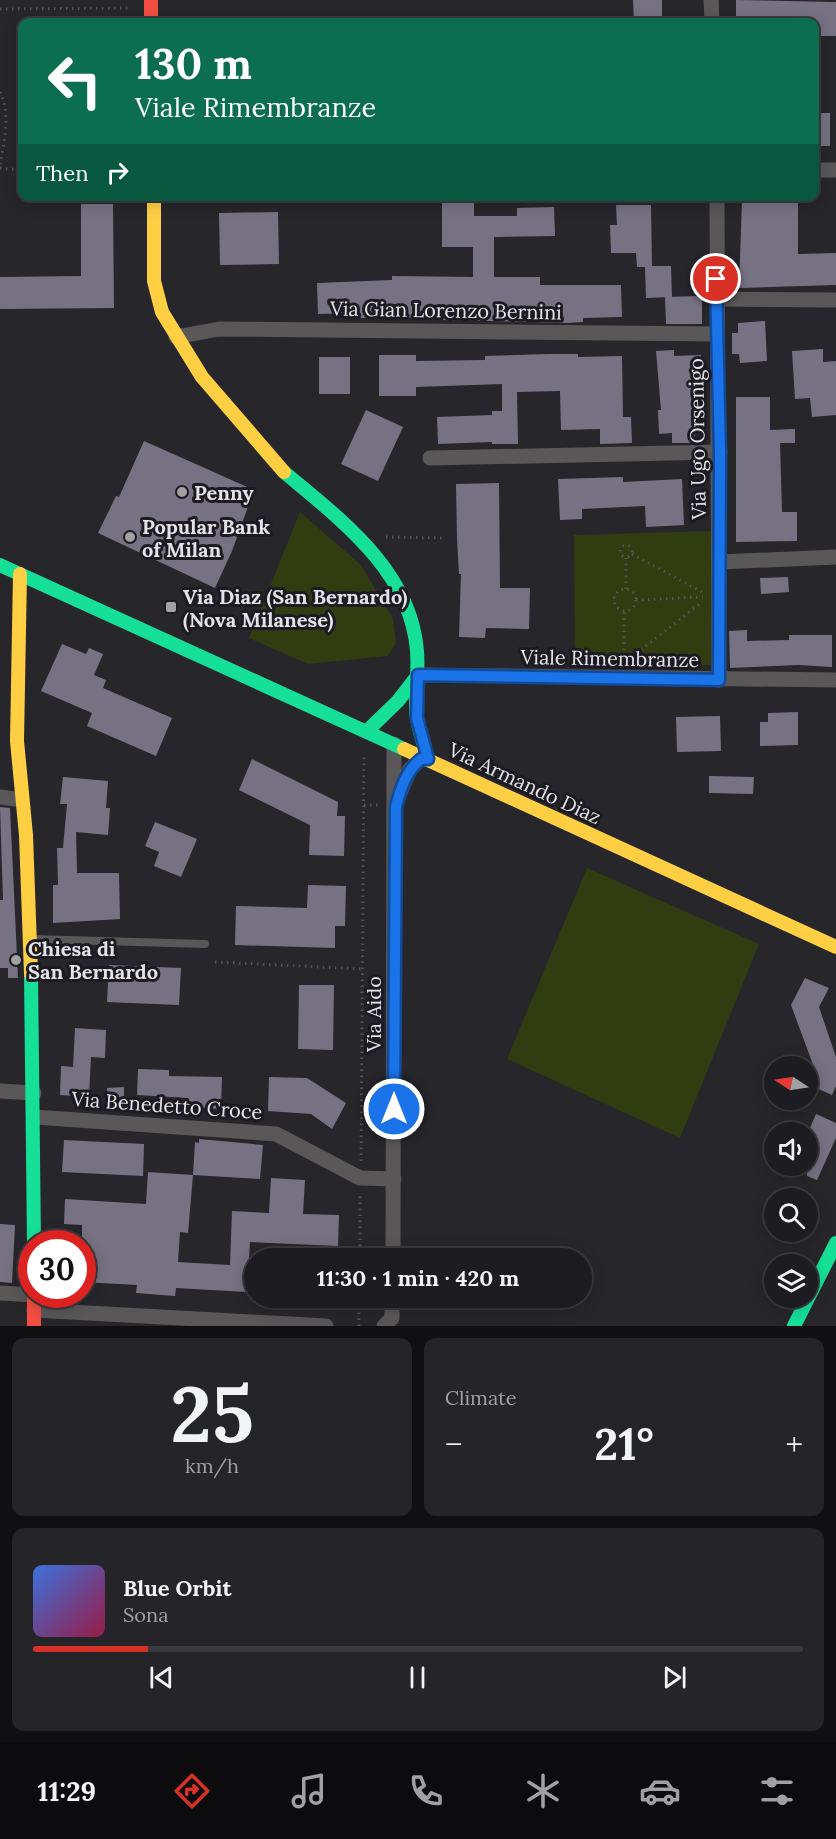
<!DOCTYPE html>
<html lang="en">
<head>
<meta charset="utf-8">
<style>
  :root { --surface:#1d1c20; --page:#252529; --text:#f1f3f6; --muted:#a0a1a5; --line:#3b3a3e; --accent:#d93025 }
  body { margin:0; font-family:Lora,serif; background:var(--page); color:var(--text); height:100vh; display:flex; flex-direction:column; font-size:22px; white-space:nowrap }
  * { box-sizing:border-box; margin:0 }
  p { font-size:20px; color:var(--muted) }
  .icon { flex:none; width:33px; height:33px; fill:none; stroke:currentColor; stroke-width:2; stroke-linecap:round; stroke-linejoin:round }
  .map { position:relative; height:1326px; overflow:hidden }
  .panel { display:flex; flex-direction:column; gap:12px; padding:12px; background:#100f12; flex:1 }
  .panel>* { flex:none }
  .banner { position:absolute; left:18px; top:18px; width:801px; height:183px; border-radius:12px; box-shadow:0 3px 15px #0003,0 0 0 2px var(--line); background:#0b6e4f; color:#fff; overflow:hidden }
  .needle { width:39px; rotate:282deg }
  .buttons { position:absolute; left:764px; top:1056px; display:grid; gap:12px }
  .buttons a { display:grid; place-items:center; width:54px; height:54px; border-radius:50%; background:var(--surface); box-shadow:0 3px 15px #0003,0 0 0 2px var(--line); font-size:30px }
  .speed { position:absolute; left:18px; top:1230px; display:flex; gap:12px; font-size:30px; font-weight:700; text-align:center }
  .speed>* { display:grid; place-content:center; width:78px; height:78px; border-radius:50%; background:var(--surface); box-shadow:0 3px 15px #0003,0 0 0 2px var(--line); line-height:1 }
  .speed .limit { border:9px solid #d22; background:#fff; color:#111 }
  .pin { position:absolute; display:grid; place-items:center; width:51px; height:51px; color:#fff; margin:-26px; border:3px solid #fff; border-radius:50%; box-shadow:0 2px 6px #0007 }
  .me { position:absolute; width:66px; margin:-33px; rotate:0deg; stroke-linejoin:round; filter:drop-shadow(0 0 4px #0008) }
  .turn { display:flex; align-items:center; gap:21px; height:126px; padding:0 18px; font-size:27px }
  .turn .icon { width:78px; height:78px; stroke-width:2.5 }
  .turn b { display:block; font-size:42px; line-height:51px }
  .then { display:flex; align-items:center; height:57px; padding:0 18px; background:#0003; gap:12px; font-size:22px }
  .big { font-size:45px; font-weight:700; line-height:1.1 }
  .panel .card { flex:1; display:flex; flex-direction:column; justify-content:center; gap:9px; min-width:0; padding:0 21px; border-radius:12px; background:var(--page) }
  .panel .dial { align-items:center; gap:0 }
  .dial b { font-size:78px; line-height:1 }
  .song { display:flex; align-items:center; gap:18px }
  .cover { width:72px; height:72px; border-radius:9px; background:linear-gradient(135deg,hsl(220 70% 55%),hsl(340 70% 35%)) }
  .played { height:6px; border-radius:3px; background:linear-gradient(90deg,var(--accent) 15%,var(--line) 15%) }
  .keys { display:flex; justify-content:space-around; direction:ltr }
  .heat { display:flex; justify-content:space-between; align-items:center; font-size:33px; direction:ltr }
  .panel .tiles { flex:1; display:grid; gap:12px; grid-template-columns:1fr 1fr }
  .card:last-child { grid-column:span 2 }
  .trip { position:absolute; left:244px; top:1248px; width:348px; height:60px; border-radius:30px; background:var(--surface); box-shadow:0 3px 15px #0003,0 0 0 2px var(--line); font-weight:700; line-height:60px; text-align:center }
  .tab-bar { display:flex; height:96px; justify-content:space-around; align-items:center; background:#0c0b0d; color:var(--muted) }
  .tab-bar .icon { width:42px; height:42px }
  .tab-bar .current { color:var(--accent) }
  .tab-bar b { font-size:27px; color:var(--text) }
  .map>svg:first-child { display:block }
  .green { fill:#313c11 }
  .building { fill:#777283 }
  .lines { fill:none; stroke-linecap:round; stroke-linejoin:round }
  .path { stroke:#575657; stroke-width:3; stroke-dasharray:1.5 4.5; stroke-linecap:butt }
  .lane { stroke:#595757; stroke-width:8 }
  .street { stroke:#595757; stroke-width:15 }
  .fast { stroke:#16e098; stroke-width:14 }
  .slow { stroke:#ffcf43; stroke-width:14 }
  .jam { stroke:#f24e42; stroke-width:14 }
  .route-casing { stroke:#114b97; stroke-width:15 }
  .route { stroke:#1a73e8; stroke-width:10 }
  .poi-dot { fill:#a2a1a6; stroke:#1c1b22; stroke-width:2 }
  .labels { text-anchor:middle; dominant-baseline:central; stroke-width:6; stroke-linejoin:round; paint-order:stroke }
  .street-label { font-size:20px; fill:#e4e3e8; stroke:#1c1b22 }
  .poi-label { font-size:20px; font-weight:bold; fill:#e4e3e8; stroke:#1c1b22; text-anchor:start }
</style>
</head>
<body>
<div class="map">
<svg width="836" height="1326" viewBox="0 0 836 1326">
  <rect width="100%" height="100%" fill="#27262a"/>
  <g class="green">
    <polygon points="300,512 361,565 393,619 396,643 388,656 308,664 249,638"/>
    <polygon points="712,531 711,665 575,665 574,535"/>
    <polygon points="587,868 759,944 680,1138 507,1059"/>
  </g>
  <g class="building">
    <polygon points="633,0 662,0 662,22 634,22"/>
    <polygon points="736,0 836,2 836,36 814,36 814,22 798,22 798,17 736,18"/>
    <rect x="814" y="113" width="16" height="33"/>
    <polygon points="742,200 798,200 798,254 836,253 836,285 739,288"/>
    <polygon points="442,201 474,201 474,216 517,216 517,208 554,207 555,236 494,237 494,277 540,277 540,285 621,285 622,317 583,318 583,322 567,323 443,320 443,318 357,318 357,313 318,314 317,283 392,280 392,276 473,277 473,247 442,247"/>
    <polygon points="81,204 113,204 114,308 0,309 0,277 81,276"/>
    <polygon points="616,205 651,205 652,266 671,266 672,297 646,298 645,267 637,267 636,253 611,253 610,225 617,225"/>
    <polygon points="278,212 279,264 220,265 219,213"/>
    <polygon points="702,296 702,324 666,324 665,297"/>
    <polygon points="765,321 767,361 740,363 739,354 732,354 732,333 738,333 738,323"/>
    <polygon points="823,349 823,362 836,361 836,415 812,417 810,398 795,399 792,351"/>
    <polygon points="674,350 674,356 701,355 702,380 694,380 695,443 672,443 672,433 659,434 658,410 661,410 656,351"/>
    <polygon points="548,354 578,354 578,357 622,356 623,417 631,417 632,443 600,444 600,429 561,430 560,391 517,392 518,444 492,444 492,442 438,444 437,417 492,415 492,411 502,411 502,384 416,387 416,396 379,396 379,355 416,355 416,361 485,360 485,356"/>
    <rect x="319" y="357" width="31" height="37"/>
    <polygon points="736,397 770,397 770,430 795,429 795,443 780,443 782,512 797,512 797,541 736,542"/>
    <polygon points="366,410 403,427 378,481 341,464"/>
    <polygon points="144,441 254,490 232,551 215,588 98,533 116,496 119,497"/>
    <polygon points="623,477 623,482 682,479 684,525 646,527 645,506 582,509 582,519 560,520 558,479"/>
    <polygon points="499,483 500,588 530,588 529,629 486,628 485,638 459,637 461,574 459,574 457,539 456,484"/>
    <polygon points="788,577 789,592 761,594 760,578"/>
    <polygon points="747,630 747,641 789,640 789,635 832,635 832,667 799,665 730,668 729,631"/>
    <polygon points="62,644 86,654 89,648 103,654 94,675 106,680 103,688 172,718 156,756 87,726 92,713 41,691"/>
    <polygon points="798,712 798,745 760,746 760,722 768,722 768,713"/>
    <polygon points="720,716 721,751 677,752 676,717"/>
    <polygon points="252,759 338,802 337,816 345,816 344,856 309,855 310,825 239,790"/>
    <polygon points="709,776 754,777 753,794 709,793"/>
    <polygon points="63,777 108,781 106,808 110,808 108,835 76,832 77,873 119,873 120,919 53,923 53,885 58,885 57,848 63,848 67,804 60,804"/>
    <polygon points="0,807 10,808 18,978 8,978 8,968 0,968 0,900 3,900"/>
    <polygon points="155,822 197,839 181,877 154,866 159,852 145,846"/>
    <polygon points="308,885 346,886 345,926 335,926 335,948 235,945 236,906 307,908"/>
    <polygon points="109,965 181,968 179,1005 107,1002"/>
    <polygon points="805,978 829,988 819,1007 836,1057 836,1086 832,1095 807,1084 815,1070 791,1005"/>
    <polygon points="299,985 334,985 333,1050 298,1049"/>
    <polygon points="75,1028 106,1030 105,1058 91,1057 89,1097 60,1095 61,1066 73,1067"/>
    <polygon points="138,1069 169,1070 169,1076 222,1077 221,1109 188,1107 188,1098 137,1095"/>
    <polygon points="269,1077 307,1078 346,1103 332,1129 311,1114 268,1111"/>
    <polygon points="124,1087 124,1103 108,1104 107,1088"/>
    <polygon points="816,1114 836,1123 836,1138 817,1180 807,1176 807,1135"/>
    <polygon points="199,1139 263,1145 260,1179 193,1175 195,1142 199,1143"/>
    <polygon points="64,1140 144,1144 143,1176 62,1172"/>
    <polygon points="148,1172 193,1175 188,1233 180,1232 178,1262 230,1265 232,1211 269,1213 271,1178 305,1180 303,1214 339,1215 338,1246 250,1242 247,1292 176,1288 175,1296 136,1293 137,1285 82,1282 82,1225 64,1224 65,1199 146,1204"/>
    <polygon points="0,1224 15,1225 12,1283 0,1282"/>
  </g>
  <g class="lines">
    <g class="path">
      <polyline points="0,9 131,8"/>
      <path d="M0,92c11,21 4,51 0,73"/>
      <polyline points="0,168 22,170"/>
      <polyline points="386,537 443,538"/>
      <circle cx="626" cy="551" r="6"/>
      <polyline points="632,554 702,592"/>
      <polyline points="626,589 626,558"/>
      <circle cx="625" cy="600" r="11"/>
      <polyline points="636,600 703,597"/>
      <polyline points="627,661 702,602"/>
      <polyline points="624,662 624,611"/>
      <polyline points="364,805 379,805"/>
      <polyline points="215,962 362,969"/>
      <polyline points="361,1161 364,753"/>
      <polyline points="360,1258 360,1194"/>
      <polyline points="359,1326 359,1298"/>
    </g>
    <polyline class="lane" points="33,939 205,944"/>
    <g class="street">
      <polyline points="711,0 712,22"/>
      <polyline points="814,170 836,170"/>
      <polyline points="717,196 719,680"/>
      <polyline points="716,299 836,300"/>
      <polyline points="176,337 219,329 717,334"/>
      <polyline points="430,458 720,452"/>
      <polyline points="719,562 836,557"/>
      <polyline points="418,675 836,680"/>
      <polyline points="0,797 22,800"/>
      <polyline points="397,800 410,769 421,759 428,759"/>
      <polyline points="0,1091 34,1093"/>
      <polyline points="34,1117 276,1134 360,1178 394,1179"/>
      <polyline points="393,1258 394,744"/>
      <polyline points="0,1293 34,1295"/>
      <polyline points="34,1310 326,1326"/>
      <polyline points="384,1326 392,1318 392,1298"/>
    </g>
    <g class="fast">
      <path d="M284,472c56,47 127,99 133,179 2,22 -3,46 0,68 3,14 7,27 11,40"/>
      <polyline points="0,565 404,749"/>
      <polyline points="367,731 398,701 418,675"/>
      <polyline points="31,974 34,1244"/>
      <polyline points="794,1326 836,1243"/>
    </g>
    <g class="slow">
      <polyline points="154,196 154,281 162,312 202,377 284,472"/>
      <polyline points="20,574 17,741 26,835 31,974"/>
      <polyline points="404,749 836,947"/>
    </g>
    <g class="jam">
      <polyline points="151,0 151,22"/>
      <polyline points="34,1294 34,1326"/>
    </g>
  </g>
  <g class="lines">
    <g class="route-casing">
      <path id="route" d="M394,1109l2,-303c5,-18 10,-35 25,-47h7l-11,-41 1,-43 301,5 1,-227 -4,-174"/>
    </g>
    <use href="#route" class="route"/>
  </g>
  <g class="poi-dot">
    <circle cx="182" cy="492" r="6"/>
    <circle cx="130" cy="537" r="6"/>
    <rect x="165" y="601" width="12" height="12" rx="3"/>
    <circle cx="16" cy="960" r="6"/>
  </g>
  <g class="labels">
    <g class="street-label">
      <text transform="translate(446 310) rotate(1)">Via Gian Lorenzo Bernini</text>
      <text transform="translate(697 439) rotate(-91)">Via Ugo Orsenigo</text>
      <text transform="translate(610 658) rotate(1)">Viale Rimembranze</text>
      <text transform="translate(525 783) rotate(25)">Via Armando Diaz</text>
      <text transform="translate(373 1014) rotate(-90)">Via Aido</text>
      <text transform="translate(167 1105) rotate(4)">Via Benedetto Croce</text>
    </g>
    <g class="poi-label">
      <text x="194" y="492">Penny</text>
      <text x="142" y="526">Popular Bank<tspan x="142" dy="23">of Milan</tspan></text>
      <text x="183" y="596">Via Diaz (San Bernardo)<tspan x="183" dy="23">(Nova Milanese)</tspan></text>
      <text x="28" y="948">Chiesa di<tspan x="28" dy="23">San Bernardo</tspan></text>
    </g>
  </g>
</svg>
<div class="buttons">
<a><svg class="needle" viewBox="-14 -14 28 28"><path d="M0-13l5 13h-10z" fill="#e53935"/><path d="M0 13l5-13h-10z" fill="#a0a1a5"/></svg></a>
<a><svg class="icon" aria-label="sound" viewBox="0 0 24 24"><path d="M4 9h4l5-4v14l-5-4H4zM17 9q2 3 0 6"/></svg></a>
<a><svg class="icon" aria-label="search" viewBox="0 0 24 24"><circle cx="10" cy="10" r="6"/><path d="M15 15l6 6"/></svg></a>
<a><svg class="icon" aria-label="layers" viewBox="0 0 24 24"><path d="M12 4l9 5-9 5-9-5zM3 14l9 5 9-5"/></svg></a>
</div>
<div class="speed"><div class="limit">30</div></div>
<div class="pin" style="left:716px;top:279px;background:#d93025"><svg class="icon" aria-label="arrive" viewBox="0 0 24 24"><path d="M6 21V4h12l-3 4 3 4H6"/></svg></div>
<svg class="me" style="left:394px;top:1109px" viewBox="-20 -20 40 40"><circle r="17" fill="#1a73e8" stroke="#fff" stroke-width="3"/><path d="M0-11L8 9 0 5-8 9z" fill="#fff"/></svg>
<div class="trip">11:30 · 1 min · 420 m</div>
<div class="banner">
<div class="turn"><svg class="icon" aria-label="left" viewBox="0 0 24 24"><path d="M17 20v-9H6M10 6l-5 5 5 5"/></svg><div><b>130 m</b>Viale Rimembranze</div></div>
<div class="then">Then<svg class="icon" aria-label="right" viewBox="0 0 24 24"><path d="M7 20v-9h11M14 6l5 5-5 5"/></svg></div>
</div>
</div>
<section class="panel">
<div class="tiles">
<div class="card dial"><b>25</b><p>km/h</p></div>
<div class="card"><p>Climate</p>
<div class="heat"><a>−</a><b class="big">21°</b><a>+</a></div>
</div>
<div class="card">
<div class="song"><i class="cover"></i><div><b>Blue Orbit</b><p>Sona</p></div></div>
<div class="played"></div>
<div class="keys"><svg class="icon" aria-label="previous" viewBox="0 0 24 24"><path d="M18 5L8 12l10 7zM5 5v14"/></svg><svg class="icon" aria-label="pause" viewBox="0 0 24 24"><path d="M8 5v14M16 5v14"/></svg><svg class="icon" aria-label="next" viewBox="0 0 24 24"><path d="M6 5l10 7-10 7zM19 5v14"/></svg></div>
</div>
</div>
</section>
<nav class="tab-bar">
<b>11:29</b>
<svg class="icon current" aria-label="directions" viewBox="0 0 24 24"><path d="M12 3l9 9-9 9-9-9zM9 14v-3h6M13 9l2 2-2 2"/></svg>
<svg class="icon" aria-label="music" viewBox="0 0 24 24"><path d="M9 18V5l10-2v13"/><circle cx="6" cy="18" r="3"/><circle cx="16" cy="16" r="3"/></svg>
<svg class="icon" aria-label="phone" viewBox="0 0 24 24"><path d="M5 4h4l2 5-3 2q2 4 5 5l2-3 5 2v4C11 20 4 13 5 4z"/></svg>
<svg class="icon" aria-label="climate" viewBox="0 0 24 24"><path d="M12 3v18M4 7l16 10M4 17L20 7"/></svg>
<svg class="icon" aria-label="car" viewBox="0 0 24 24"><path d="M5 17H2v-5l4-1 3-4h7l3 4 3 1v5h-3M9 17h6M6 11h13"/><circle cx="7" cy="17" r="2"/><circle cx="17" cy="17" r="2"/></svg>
<svg class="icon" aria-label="filters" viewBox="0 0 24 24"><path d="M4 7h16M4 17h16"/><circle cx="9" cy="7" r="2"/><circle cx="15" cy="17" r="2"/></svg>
</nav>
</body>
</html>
